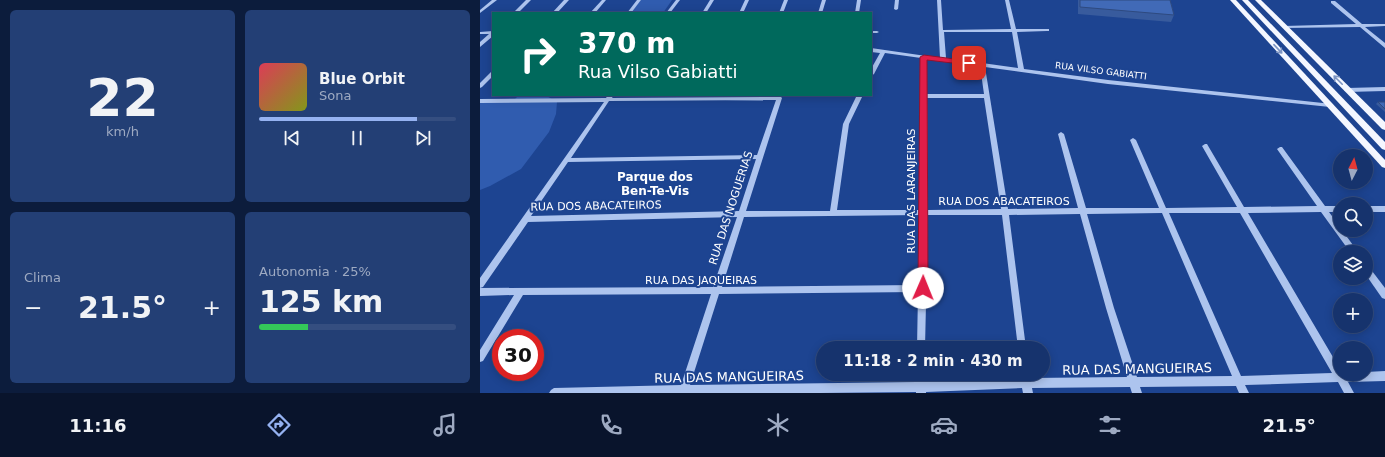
<!DOCTYPE html>
<html lang="pt">
<head>
<meta charset="utf-8">
<style>
  :root { --surface:#16336d; --page:#233f75; --text:#f1f3f6; --muted:#9eaac2; --line:#354e80; --accent:#95b2f1 }
  body { margin:0; font-family:"DejaVu Sans",sans-serif; background:var(--page); color:var(--text); height:100vh; display:flex; flex-direction:column; font-size:15px; white-space:nowrap }
  * { box-sizing:border-box; margin:0 }
  p { font-size:13px; color:var(--muted) }
  .icon { flex:none; width:22px; height:22px; fill:none; stroke:currentColor; stroke-width:2; stroke-linecap:round; stroke-linejoin:round }
  .map { position:relative; flex:1; overflow:hidden }
  .side { display:flex; flex-direction:column; gap:10px; padding:10px; background:#0c1c3c; width:480px }
  .side>* { flex:none }
  .hud { position:absolute; left:12px; top:12px; width:380px; height:84px; border-radius:0px; box-shadow:0 2px 10px #0003,0 0 0 1px var(--line); background:#00695c; color:#fff; overflow:hidden }
  .needle { width:26px; rotate:6deg }
  .controls { position:absolute; left:853px; top:149px; display:grid; gap:8px }
  .controls a { display:grid; place-items:center; width:40px; height:40px; border-radius:50%; background:var(--surface); box-shadow:0 2px 10px #0003,0 0 0 1px var(--line); font-size:20px }
  .speed { position:absolute; left:12px; top:329px; display:flex; gap:8px; font-size:20px; font-weight:700; text-align:center }
  .speed>* { display:grid; place-content:center; width:52px; height:52px; border-radius:50%; background:var(--surface); box-shadow:0 2px 10px #0003,0 0 0 1px var(--line); line-height:1 }
  .speed .limit { border:6px solid #d22; background:#fff; color:#111 }
  .pin { position:absolute; display:grid; place-items:center; width:34px; height:34px; color:#fff; margin:-17px; border-radius:8px; box-shadow:0 2px 6px #0006 }
  .me { position:absolute; width:44px; margin:-22px; rotate:1deg; stroke-linejoin:round; filter:drop-shadow(0 0 3px #0008) }
  .turn { display:flex; align-items:center; gap:14px; height:84px; padding:0 20px; font-size:18px }
  .turn .icon { width:52px; height:52px; stroke-width:2.5 }
  .turn b { display:block; font-size:28px; line-height:34px }
  .big { font-size:30px; font-weight:700; line-height:1.1 }
  .side .tile { flex:1; display:flex; flex-direction:column; justify-content:center; gap:6px; min-width:0; padding:0 14px; border-radius:6px; background:var(--page) }
  .side .dial { align-items:center; gap:0 }
  .dial b { font-size:52px; line-height:1 }
  .song { display:flex; align-items:center; gap:12px }
  .cover { width:48px; height:48px; border-radius:6px; background:linear-gradient(135deg,hsl(350 70% 55%),hsl(70 70% 35%)) }
  .played { height:4px; border-radius:2px; background:linear-gradient(90deg,var(--accent) 80%,var(--line) 80%) }
  .keys { display:flex; justify-content:space-around; direction:ltr }
  .heat { display:flex; justify-content:space-between; align-items:center; font-size:22px; direction:ltr }
  .charge { height:6px; border-radius:3px; background:linear-gradient(90deg,#34c759 25%,var(--line) 0) }
  .side .tiles { flex:1; display:grid; gap:10px; grid-template-columns:repeat(2,1fr) }
  .trip { position:absolute; left:336px; top:341px; width:234px; height:40px; border-radius:20px; background:var(--surface); box-shadow:0 2px 10px #0003,0 0 0 1px var(--line); font-weight:700; line-height:40px; text-align:center }
  .tab-bar { display:flex; height:64px; justify-content:space-around; align-items:center; background:#09142c; color:var(--muted) }
  .tab-bar .icon { width:28px; height:28px }
  .tab-bar .current { color:var(--accent) }
  .tab-bar b { font-size:18px; color:var(--text) }
  main { display:flex; flex:1; min-height:0 }
  .map>svg:first-child { display:block }
  .green { fill:#305caf }
  .lines { fill:none; stroke-linecap:round; stroke-linejoin:round }
  .minor { fill:#adc4ee; fill-rule:evenodd }
  .major { fill:#f4f7ff; fill-rule:evenodd }
  .wall { fill:#385b9d }
  .building { fill:#416ab7; stroke:#2e4a80 }
  .oneway { stroke:#7e95c2 }
  .route { fill:#e11d48; stroke:#92132f }
  .labels { text-anchor:middle; dominant-baseline:central; stroke-width:4; stroke-linejoin:round; paint-order:stroke }
  .far-street-label { font-size:9px; fill:#fff; stroke:#1d4491 }
  .street-label { font-size:11px; fill:#fff; stroke:#1d4491 }
  .neighbourhood-label { font-size:12px; font-weight:bold; fill:#fff; stroke:#1d4491 }
  .near-street-label { font-size:13px; fill:#fff; stroke:#1d4491 }
</style>
</head>
<body>
<main>
<section class="side">
<div class="tiles">
<div class="tile dial"><b>22</b><p>km/h</p></div>
<div class="tile">
<div class="song"><i class="cover"></i><div><b>Blue Orbit</b><p>Sona</p></div></div>
<div class="played"></div>
<div class="keys"><svg class="icon" aria-label="previous" viewBox="0 0 24 24"><path d="M18 5L8 12l10 7zM5 5v14"/></svg><svg class="icon" aria-label="pause" viewBox="0 0 24 24"><path d="M8 5v14M16 5v14"/></svg><svg class="icon" aria-label="next" viewBox="0 0 24 24"><path d="M6 5l10 7-10 7zM19 5v14"/></svg></div>
</div>
<div class="tile"><p>Clima</p>
<div class="heat"><a>−</a><b class="big">21.5°</b><a>+</a></div>
</div>
<div class="tile"><p>Autonomia · 25%</p><b class="big">125 km</b><div class="charge"></div></div>
</div>
</section>
<div class="map">
<svg width="905" height="393" viewBox="0 0 905 393">
  <rect width="100%" height="100%" fill="#1d4491"/>
  <g class="green">
    <polygon points="161,0 192,0 183,13 150,13"/>
    <polygon points="39,95 65,95 77,102 76,114 69,132 41,169 10,186 0,190 0,101 33,101"/>
  </g>
  <g class="lines">
    <g class="minor">
      <polygon points="12,0 17,0 0,13 0,10"/>
      <polygon points="46,0 51,0 38,13 33,13"/>
      <polygon points="84,0 89,0 77,13 72,13"/>
      <polygon points="122,0 126,0 115,13 110,13"/>
      <polygon points="157,0 161,0 151,13 147,13"/>
      <polygon points="196,0 200,0 190,13 186,13"/>
      <polygon points="230,0 234,0 226,13 222,13"/>
      <polygon points="265,0 269,0 263,13 259,13"/>
      <polygon points="304,0 308,0 303,13 299,13"/>
      <polygon points="342,0 346,0 342,13 338,13"/>
      <polygon points="377,0 381,0 379,13 375,13"/>
      <polygon points="415,0 419,0 418,9 416,10 414,9"/>
      <path d="M457,0h4l2,30 68,-1 -6,-29h4l7,29h33v2h-2l-30,1 7,37 84,11 224,24 1,1 -3,2 -222,-23 -123,-17 23,142 70,-1 -20,-74 3,-2 3,2 22,74h73l-29,-68 3,-2 3,2 30,68 71,-1 -35,-61 3,-2h2l37,63 73,-1 -40,-57 3,-2h2l43,59h15v6h-11l11,15v3h2l16,22h-8l-29,-40 -73,1 92,156v5h26v-2l19,-1v10l-37,1 6,11h-10l-6,-11 -93,3 4,8h-10l-3,-7 -96,1 2,6h-10l-2,-6 -98,1 1,5h-10l-1,-5 -96,4v1h-10v-1l-96,1h-271l2,-3 3,-2 127,-3 30,-91 -188,1 -40,66 -3,1v-12l34,-55 -34,1v-18l124,-176 -124,1v-4l126,-1 2,-3h6l-2,3 169,-1 1,1 -36,113h84l13,-87 14,-29h6l-14,29 -12,86h83l1,-113 -1,-1 1,-1v-37l-36,-5 -11,21 -3,2v-7l9,-16 -9,-1v-4l69,10zM464,32h68l6,36 -72,-10zM447,59l53,7 4,28h-57zM447,98h57l17,111 -73,1zM296,100l-19,55 -186,3 38,-57zM276,159l-17,52 -208,5 37,-54zM682,213l70,163 -95,1 -23,-69 -27,-94zM689,213h71l92,160 -91,3zM600,214l26,94 21,69 -97,1v-4h-10l1,5 -95,3v-8h-10v8l-226,3 29,-91 199,-2 -1,56h8l3,-133h74l16,133h8l-17,-133zM440,215l-2,70 -196,2 22,-70zM257,217l-24,70 -233,1 3,-1 45,-65z"/>
      <polygon points="851,1 855,1 882,24 905,24 905,26 885,27 905,43 905,48 880,27 804,28 802,27 804,26 876,24 851,3"/>
      <polygon points="13,31 13,36 0,47 0,42 9,34 0,34 0,32"/>
      <polygon points="391,31 397,31 399,32 397,33 391,33"/>
      <polygon points="13,71 13,76 2,87 0,88 0,83 11,72"/>
      <polygon points="905,87 905,91 867,92 864,90 867,88"/>
      <rect x="886" y="206" width="19" height="6"/>
      <polygon points="886,266 889,267 905,288 905,299 902,298 886,275"/>
    </g>
    <g class="major">
      <polygon points="750,0 756,0 905,160 905,168 902,167"/>
      <polygon points="762,0 768,0 905,142 905,150 902,149"/>
      <polygon points="775,0 781,0 905,122 905,130 902,129"/>
    </g>
  </g>
  <g class="wall">
    <polygon points="598,0 690,0 694,15 691,22 598,14"/>
    <polygon points="898,102 905,102 905,112 896,104"/>
  </g>
  <g class="building">
    <polygon points="600,0 690,0 694,15 600,7"/>
    <polygon points="898,102 905,102 905,109"/>
  </g>
  <defs><path id="oneway-shaft" d="M-6 0H5M1.5-3L5.5 0L1.5 3" fill="none" stroke-width="1.6" stroke-linecap="round" stroke-linejoin="round"/></defs>
  <g class="oneway">
    <use href="#oneway-shaft" transform="translate(798 49) rotate(47)"/>
    <use href="#oneway-shaft" transform="translate(858 80) rotate(-135)"/>
  </g>
  <polygon class="route" points="444,55 489,61 492,63 489,65 447,60 448,288 447,291 443,292 439,291 438,288 440,57"/>
  <g class="labels">
    <g class="far-street-label">
      <text transform="translate(621 71) rotate(7)">RUA VILSO GABIATTI</text>
    </g>
    <g class="street-label">
      <text transform="translate(431 191) rotate(-90)">RUA DAS LARANJEIRAS</text>
      <text x="524" y="201">RUA DOS ABACATEIROS</text>
      <text transform="translate(116 206) rotate(-1)">RUA DOS ABACATEIROS</text>
      <text transform="translate(251 208) rotate(-72)">RUA DAS NOGUERIAS</text>
      <text x="221" y="280">RUA DAS JAQUEIRAS</text>
    </g>
    <g class="neighbourhood-label">
      <text x="175" y="177">Parque dos<tspan x="175" dy="14">Ben-Te-Vis</tspan></text>
    </g>
    <g class="near-street-label">
      <text transform="translate(657 369) rotate(-1)">RUA DAS MANGUEIRAS</text>
      <text transform="translate(249 377) rotate(-1)">RUA DAS MANGUEIRAS</text>
    </g>
  </g>
</svg>
<div class="controls">
<a><svg class="needle" viewBox="-14 -14 28 28"><path d="M0-13l5 13h-10z" fill="#e53935"/><path d="M0 13l5-13h-10z" fill="#9eaac2"/></svg></a>
<a><svg class="icon" aria-label="search" viewBox="0 0 24 24"><circle cx="10" cy="10" r="6"/><path d="M15 15l6 6"/></svg></a>
<a><svg class="icon" aria-label="layers" viewBox="0 0 24 24"><path d="M12 4l9 5-9 5-9-5zM3 14l9 5 9-5"/></svg></a>
<a>+</a>
<a>−</a>
</div>
<div class="speed"><div class="limit">30</div></div>
<div class="pin" style="left:489px;top:63px;background:#d93025"><svg class="icon" aria-label="arrive" viewBox="0 0 24 24"><path d="M6 21V4h12l-3 4 3 4H6"/></svg></div>
<svg class="me" style="left:443px;top:288px" viewBox="-20 -20 40 40"><circle r="19" fill="#fff"/><path d="M0-13L10 11 0 6-10 11z" fill="#e11d48"/></svg>
<div class="trip">11:18 · 2 min · 430 m</div>
<div class="hud">
<div class="turn"><svg class="icon" aria-label="right" viewBox="0 0 24 24"><path d="M7 20v-9h11M14 6l5 5-5 5"/></svg><div><b>370 m</b>Rua Vilso Gabiatti</div></div>
</div>
</div>
</main>
<nav class="tab-bar">
<b>11:16</b>
<svg class="icon current" aria-label="directions" viewBox="0 0 24 24"><path d="M12 3l9 9-9 9-9-9zM9 14v-3h6M13 9l2 2-2 2"/></svg>
<svg class="icon" aria-label="music" viewBox="0 0 24 24"><path d="M9 18V5l10-2v13"/><circle cx="6" cy="18" r="3"/><circle cx="16" cy="16" r="3"/></svg>
<svg class="icon" aria-label="phone" viewBox="0 0 24 24"><path d="M5 4h4l2 5-3 2q2 4 5 5l2-3 5 2v4C11 20 4 13 5 4z"/></svg>
<svg class="icon" aria-label="climate" viewBox="0 0 24 24"><path d="M12 3v18M4 7l16 10M4 17L20 7"/></svg>
<svg class="icon" aria-label="car" viewBox="0 0 24 24"><path d="M5 17H2v-5l4-1 3-4h7l3 4 3 1v5h-3M9 17h6M6 11h13"/><circle cx="7" cy="17" r="2"/><circle cx="17" cy="17" r="2"/></svg>
<svg class="icon" aria-label="filters" viewBox="0 0 24 24"><path d="M4 7h16M4 17h16"/><circle cx="9" cy="7" r="2"/><circle cx="15" cy="17" r="2"/></svg>
<b>21.5°</b>
</nav>
</body>
</html>
